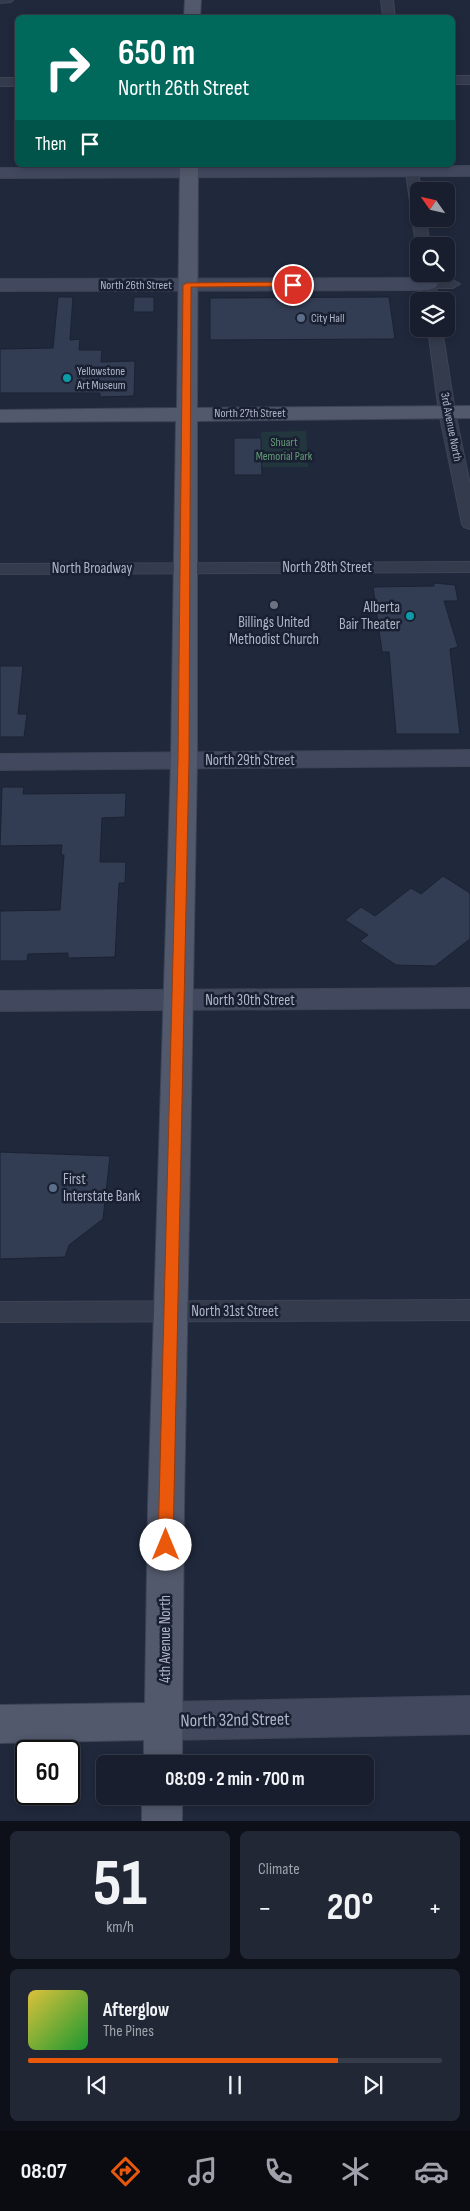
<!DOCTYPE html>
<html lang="en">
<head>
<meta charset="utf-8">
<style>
  :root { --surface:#181e2d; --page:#212735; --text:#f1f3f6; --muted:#9fa2aa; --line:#363c49; --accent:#ea580c }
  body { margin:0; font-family:"Sofia Sans Condensed",sans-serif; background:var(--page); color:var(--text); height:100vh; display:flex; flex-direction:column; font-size:19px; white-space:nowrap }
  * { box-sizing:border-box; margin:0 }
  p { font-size:16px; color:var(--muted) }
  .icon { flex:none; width:28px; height:28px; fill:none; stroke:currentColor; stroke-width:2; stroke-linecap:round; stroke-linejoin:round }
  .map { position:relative; height:1821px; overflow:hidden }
  .side { display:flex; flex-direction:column; gap:10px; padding:10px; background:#0d1019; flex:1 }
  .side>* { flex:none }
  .hud { position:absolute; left:15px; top:15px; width:440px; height:152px; border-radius:8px; box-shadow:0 2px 8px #0003,0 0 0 1px var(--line); background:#00695c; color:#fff; overflow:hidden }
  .needle { width:32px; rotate:304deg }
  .fabs { position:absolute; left:410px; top:182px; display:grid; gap:10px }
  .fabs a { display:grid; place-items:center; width:45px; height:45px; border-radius:8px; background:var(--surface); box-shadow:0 2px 8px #0003,0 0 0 1px var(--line); font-size:25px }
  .speed { position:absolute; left:15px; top:1740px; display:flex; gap:10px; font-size:25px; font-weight:700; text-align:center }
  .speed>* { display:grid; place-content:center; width:65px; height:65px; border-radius:50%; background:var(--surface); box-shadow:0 2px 8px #0003,0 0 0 1px var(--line); line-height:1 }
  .speed .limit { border:2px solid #111; border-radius:8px; background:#fff; color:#111 }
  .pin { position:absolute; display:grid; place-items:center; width:42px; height:42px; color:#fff; margin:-21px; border:2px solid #fff; border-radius:50%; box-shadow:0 1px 5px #0007 }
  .me { position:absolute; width:55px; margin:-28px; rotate:0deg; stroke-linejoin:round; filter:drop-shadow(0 0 4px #0008) }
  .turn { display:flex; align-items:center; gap:18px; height:105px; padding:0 20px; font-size:22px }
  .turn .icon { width:65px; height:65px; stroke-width:2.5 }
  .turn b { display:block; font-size:35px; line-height:42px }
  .then { display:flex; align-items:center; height:48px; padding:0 20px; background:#0003; gap:10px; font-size:19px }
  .big { font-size:38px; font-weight:700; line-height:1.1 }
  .side .widget { flex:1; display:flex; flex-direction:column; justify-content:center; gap:8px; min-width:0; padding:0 18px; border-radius:8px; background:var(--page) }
  .side .dial { align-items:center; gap:0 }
  .dial b { font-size:65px; line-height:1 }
  .song { display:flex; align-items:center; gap:15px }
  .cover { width:60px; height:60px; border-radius:8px; background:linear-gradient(135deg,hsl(50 70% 55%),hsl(130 70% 35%)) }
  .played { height:5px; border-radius:2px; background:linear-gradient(90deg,var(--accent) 75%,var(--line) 75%) }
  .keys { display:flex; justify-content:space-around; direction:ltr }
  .heat { display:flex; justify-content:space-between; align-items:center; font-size:28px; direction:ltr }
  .side .tiles { flex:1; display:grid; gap:10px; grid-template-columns:1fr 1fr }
  .widget:last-child { grid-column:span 2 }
  .trip { position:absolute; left:96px; top:1755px; width:278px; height:50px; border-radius:8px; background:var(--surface); box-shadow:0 2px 8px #0003,0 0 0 1px var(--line); font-weight:700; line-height:50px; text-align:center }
  .tab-bar { display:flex; height:80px; justify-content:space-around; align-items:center; background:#0a0c12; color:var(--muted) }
  .tab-bar .icon { width:35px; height:35px }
  .tab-bar .active { color:var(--accent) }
  .tab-bar b { font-size:22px; color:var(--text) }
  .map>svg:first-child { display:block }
  .green { fill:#22363d }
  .building { fill:#323c52; stroke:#1b2233 }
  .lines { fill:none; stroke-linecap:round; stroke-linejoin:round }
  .street-casing { stroke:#3d4455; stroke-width:2 }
  .secondary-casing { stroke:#3d4455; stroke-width:2 }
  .primary-casing { stroke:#3d4455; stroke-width:2 }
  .street { fill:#343b4c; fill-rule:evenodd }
  .secondary { fill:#42495f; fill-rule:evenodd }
  .primary { fill:#52596c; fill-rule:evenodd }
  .route { fill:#ea580c; stroke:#983908 }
  .service-dot { fill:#5c6f8a; stroke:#192031; stroke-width:2 }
  .culture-dot { fill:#0f9aa8; stroke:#192031; stroke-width:2 }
  .worship-dot { fill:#6b7280; stroke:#192031; stroke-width:2 }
  .labels { text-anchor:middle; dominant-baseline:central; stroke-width:5; stroke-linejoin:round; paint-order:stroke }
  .far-street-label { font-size:12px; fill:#afb5c8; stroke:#192031 }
  .far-poi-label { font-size:12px; fill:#afb5c8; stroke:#192031; text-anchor:start }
  .far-park-label { font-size:12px; fill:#649b78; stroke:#192031 }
  .street-label { font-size:15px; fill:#afb5c8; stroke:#192031 }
  .poi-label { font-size:15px; fill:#afb5c8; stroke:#192031; text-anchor:end }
  .near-street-label { font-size:18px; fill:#afb5c8; stroke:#192031 }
</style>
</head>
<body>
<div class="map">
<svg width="470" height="1821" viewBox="0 0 470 1821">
  <rect width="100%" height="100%" fill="#20283c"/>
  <polygon class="green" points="306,431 308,467 262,467 261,432"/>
  <g class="building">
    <polygon points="58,297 73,297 70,340 80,339 79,350 102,350 101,362 135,361 134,396 100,397 100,393 0,393 0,349 53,348"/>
    <polygon points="134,297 154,297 154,312 133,312"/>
    <polygon points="389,297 395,339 210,340 210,298"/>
    <polygon points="234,438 261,438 262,475 234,475"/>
    <polygon points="434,583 455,585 458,601 444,601 458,647 450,649 460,734 396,734 389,652 382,652 373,587 434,586"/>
    <polygon points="0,666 23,666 18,714 27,714 24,737 0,737"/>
    <polygon points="2,787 24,787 23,794 126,793 125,817 102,818 100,862 126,862 125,883 119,883 115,957 68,958 68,953 28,954 27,961 0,961 0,911 60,910 64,855 61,855 62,845 0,846"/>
    <polygon points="443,876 470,893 470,939 435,966 396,965 360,941 368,935 345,920 361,907 375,916 411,888 421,894"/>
    <polygon points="0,1152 110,1156 103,1219 69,1245 65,1257 0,1259"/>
  </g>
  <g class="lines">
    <g class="street-casing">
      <g id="street">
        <polygon points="0,0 13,0 11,2 0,3"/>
        <polygon points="381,0 393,0 395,18 383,18"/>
        <rect x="452" y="76" width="18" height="8"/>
        <rect x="0" y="78" width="18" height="8"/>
        <polygon points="405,165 417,165 421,191 419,191 419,219 426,219 430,246 419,246 419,249 416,246"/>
        <polygon points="420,274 434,274 435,280 453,280 460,284 453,288 436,288 438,301 424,301"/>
        <polygon points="428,329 442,329 455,412 470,485 470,529 464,527 462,524 439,412"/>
        <polygon points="470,562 470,572 0,574 0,564"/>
        <polygon points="470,1300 470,1320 0,1322 0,1302"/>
      </g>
    </g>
    <g class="secondary-casing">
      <g id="secondary">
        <polygon points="470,166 470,176 0,178 0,168"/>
        <polygon points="428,278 435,280 438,284 435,288 428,290 0,291 0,279"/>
        <polygon points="470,750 470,766 0,770 0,754"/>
        <polygon points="470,988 470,1008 0,1011 0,991"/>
        <polygon points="470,1696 470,1734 164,1740 150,1734 145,1721 150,1708 164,1702"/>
      </g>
    </g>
    <g class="primary-casing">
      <g id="primary">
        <polygon points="185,0 201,0 200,18 184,18"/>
        <polygon points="180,165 198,165 197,408 470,406 470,418 197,421 197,760 184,1506 182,1764 144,1764 144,1740 0,1743 0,1705 145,1703 148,1506 171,760 176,421 0,422 0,410 177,408"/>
        <rect x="142" y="1796" width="40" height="25"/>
      </g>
    </g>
    <use href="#street" class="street"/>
    <use href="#secondary" class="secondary"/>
    <use href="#primary" class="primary"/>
  </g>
  <polygon class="route" points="293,282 297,285 295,286 191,287 189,760 173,1545 171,1550 166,1552 160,1550 158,1545 178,760 183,285 187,283"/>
  <g class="service-dot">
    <circle cx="301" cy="318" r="5"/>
    <circle cx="53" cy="1188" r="5"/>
  </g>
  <g class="culture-dot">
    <circle cx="67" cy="378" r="5"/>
    <circle cx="410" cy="616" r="5"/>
  </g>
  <circle class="worship-dot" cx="274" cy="605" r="5"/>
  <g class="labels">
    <g class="far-street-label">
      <text x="136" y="285">North 26th Street</text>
      <text x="250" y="413">North 27th Street</text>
      <text transform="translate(451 427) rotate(79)">3rd Avenue North</text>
    </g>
    <g class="far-poi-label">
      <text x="311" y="318">City Hall</text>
      <text x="77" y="371">Yellowstone<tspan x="77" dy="14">Art Museum</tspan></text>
    </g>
    <g class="far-park-label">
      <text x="284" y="442">Shuart<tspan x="284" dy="14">Memorial Park</tspan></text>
    </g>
    <g class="street-label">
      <text x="327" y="567">North 28th Street</text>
      <text x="92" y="568">North Broadway</text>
      <text x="250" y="760">North 29th Street</text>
      <text x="250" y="1000">North 30th Street</text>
      <text x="235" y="1311">North 31st Street</text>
      <text transform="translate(165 1639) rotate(-90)">4th Avenue North</text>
    </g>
    <g class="poi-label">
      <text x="400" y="607">Alberta<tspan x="400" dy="17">Bair Theater</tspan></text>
      <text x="274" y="622" text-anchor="middle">Billings United<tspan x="274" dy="17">Methodist Church</tspan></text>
      <text x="63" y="1179" text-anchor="start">First<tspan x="63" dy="17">Interstate Bank</tspan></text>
    </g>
    <g class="near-street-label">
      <text transform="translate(235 1720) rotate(-1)">North 32nd Street</text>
    </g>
  </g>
</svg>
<div class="fabs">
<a><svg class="needle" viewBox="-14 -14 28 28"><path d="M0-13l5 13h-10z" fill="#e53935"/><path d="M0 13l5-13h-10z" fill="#9fa2aa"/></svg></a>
<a><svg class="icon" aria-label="search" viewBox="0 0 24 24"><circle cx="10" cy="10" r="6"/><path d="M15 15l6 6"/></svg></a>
<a><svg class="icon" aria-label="layers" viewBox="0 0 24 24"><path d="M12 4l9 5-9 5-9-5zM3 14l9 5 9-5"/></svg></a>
</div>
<div class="speed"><div class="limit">60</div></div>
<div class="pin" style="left:293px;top:285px;background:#d93025"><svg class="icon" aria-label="arrive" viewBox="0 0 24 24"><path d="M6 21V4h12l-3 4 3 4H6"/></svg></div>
<svg class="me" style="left:166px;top:1545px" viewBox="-20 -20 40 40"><circle r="19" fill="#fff"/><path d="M0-13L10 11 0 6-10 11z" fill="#ea580c"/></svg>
<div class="trip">08:09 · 2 min · 700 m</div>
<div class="hud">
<div class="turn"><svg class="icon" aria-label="right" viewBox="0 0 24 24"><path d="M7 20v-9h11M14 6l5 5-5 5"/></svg><div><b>650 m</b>North 26th Street</div></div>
<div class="then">Then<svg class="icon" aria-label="arrive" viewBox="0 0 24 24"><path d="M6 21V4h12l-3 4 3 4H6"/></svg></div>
</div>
</div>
<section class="side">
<div class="tiles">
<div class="widget dial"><b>51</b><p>km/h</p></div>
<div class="widget"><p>Climate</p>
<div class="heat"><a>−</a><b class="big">20°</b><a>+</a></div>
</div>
<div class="widget">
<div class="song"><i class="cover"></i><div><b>Afterglow</b><p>The Pines</p></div></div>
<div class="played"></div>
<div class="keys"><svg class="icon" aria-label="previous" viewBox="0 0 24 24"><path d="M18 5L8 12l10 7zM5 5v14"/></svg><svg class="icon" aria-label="pause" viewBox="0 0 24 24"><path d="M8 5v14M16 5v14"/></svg><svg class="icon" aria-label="next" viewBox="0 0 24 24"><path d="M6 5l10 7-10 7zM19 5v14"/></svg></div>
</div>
</div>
</section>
<nav class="tab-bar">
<b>08:07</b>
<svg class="icon active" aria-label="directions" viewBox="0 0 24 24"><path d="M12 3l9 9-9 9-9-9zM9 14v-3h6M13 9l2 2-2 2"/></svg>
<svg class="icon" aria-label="music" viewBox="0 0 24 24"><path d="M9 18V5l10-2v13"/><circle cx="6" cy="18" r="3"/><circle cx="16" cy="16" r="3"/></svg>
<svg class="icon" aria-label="phone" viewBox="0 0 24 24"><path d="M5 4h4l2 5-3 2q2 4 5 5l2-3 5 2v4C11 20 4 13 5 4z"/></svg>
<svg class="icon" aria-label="climate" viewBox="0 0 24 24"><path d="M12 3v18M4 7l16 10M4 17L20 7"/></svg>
<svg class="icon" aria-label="car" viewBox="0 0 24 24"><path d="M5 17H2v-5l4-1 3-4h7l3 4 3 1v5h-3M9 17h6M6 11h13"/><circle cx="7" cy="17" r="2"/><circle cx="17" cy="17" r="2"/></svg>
</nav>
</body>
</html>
